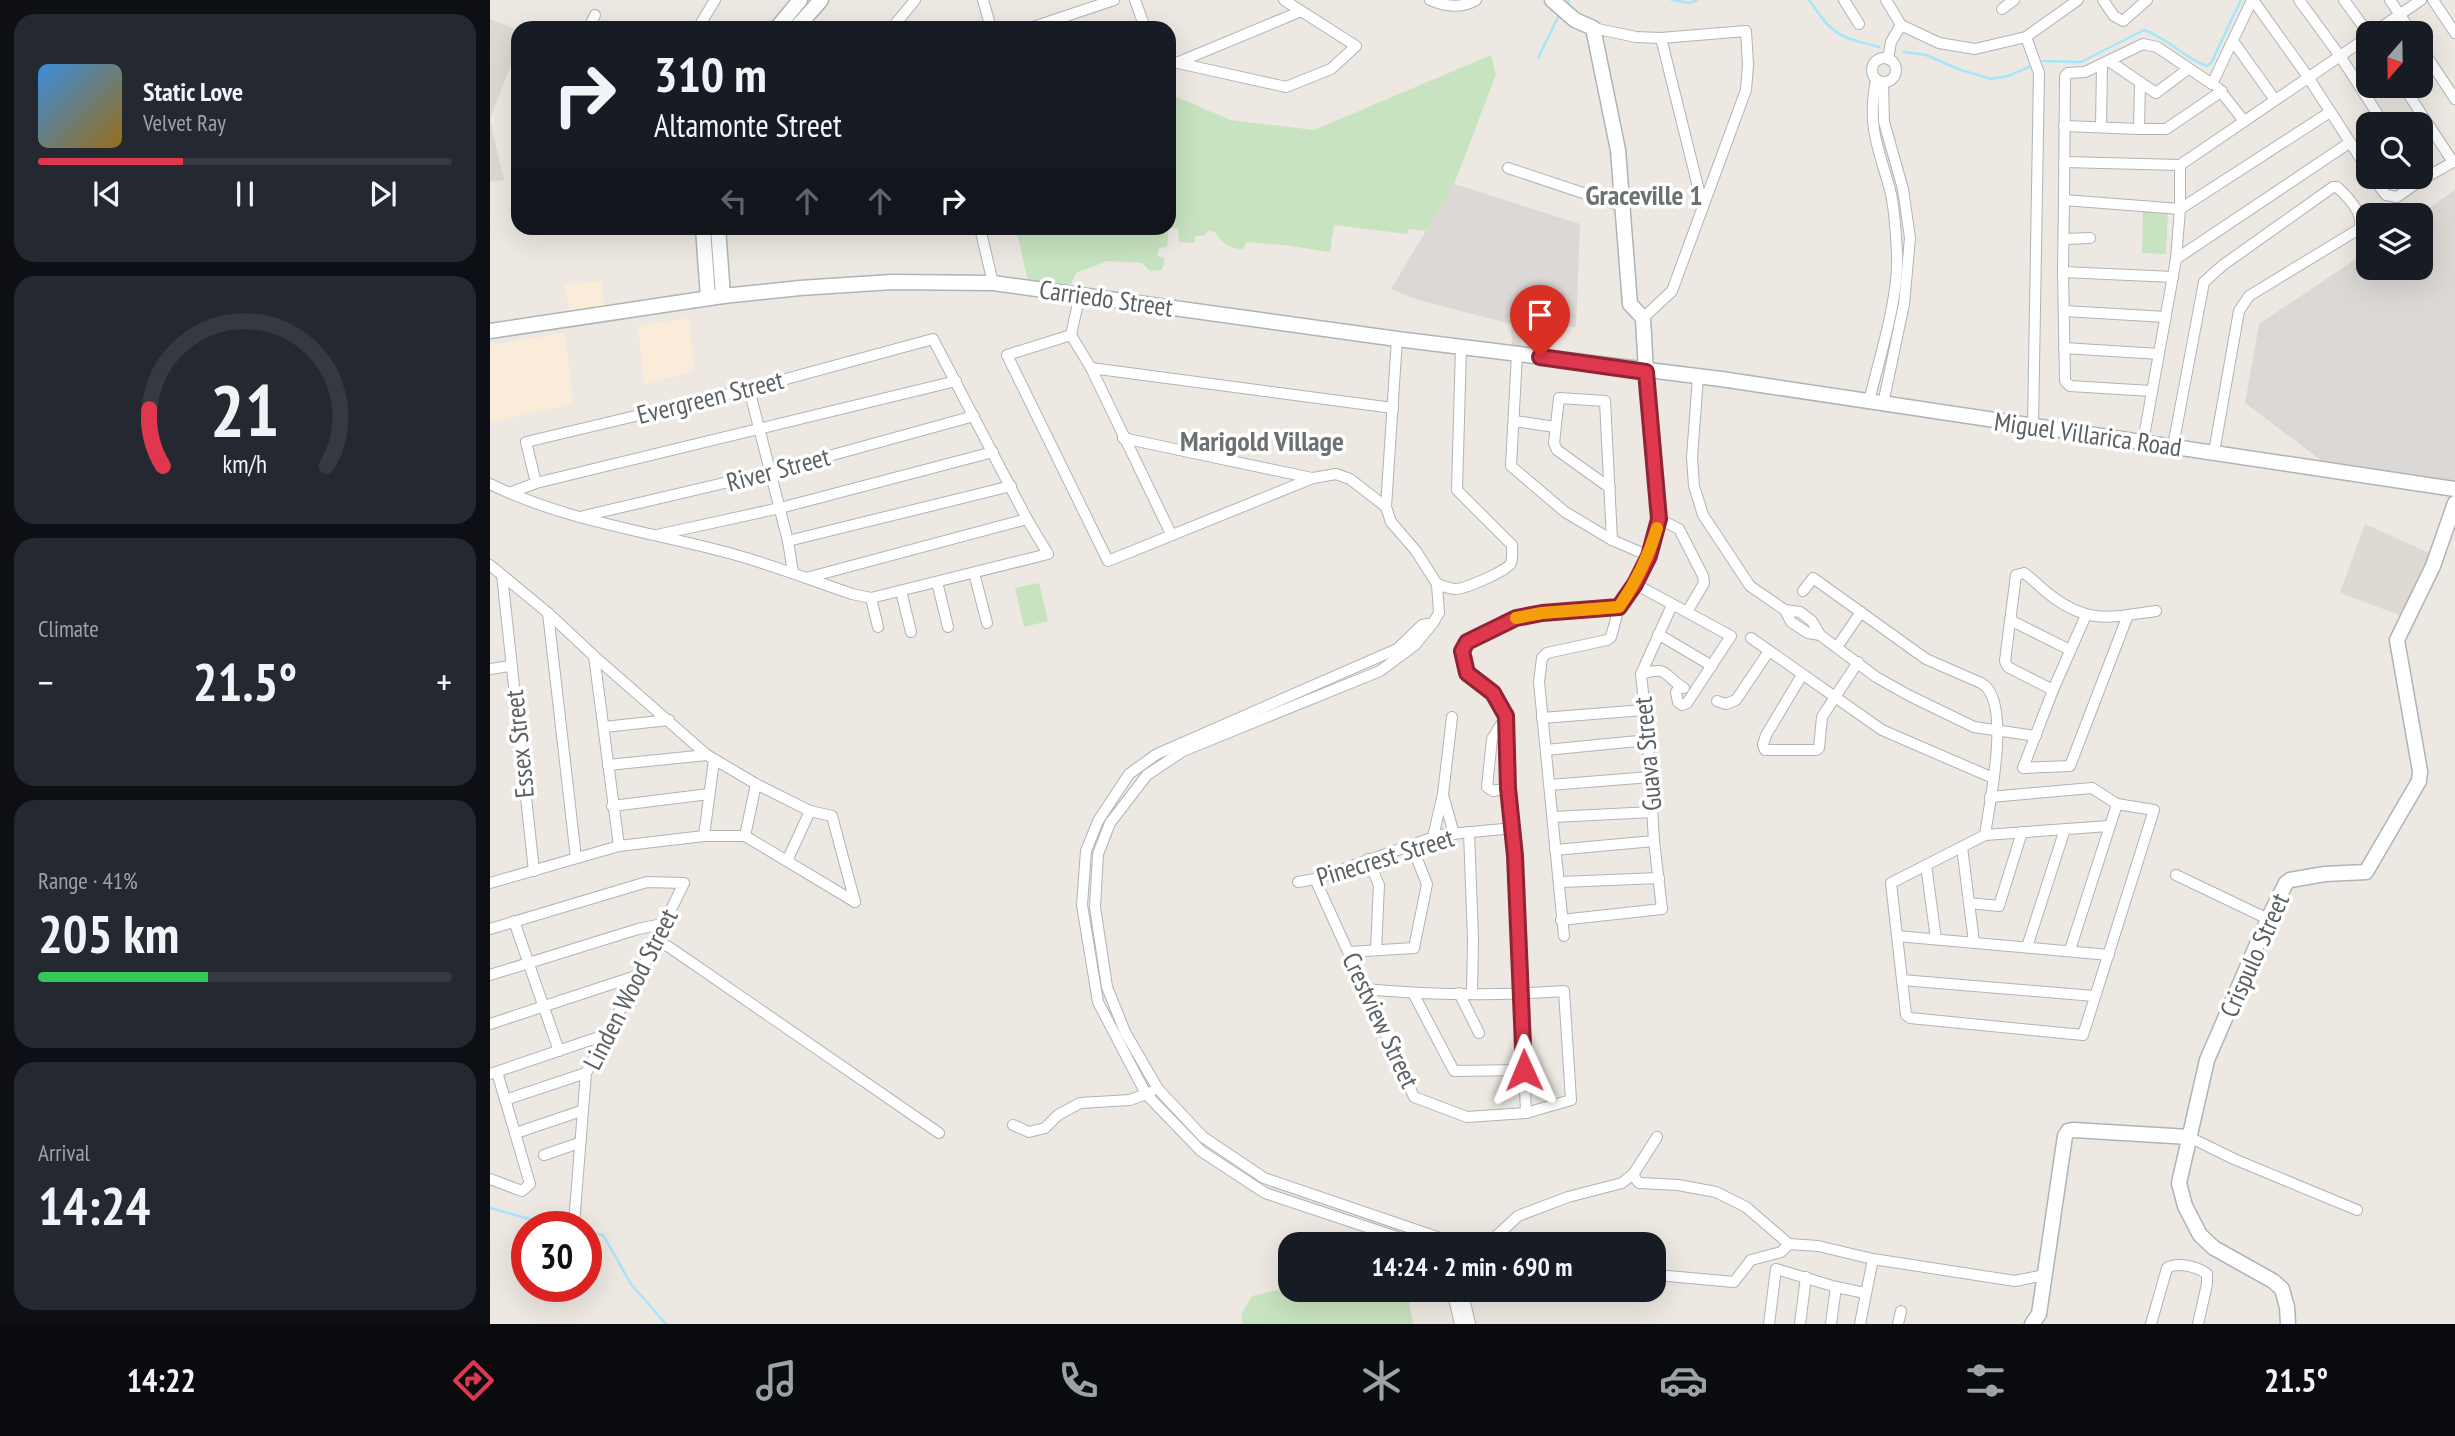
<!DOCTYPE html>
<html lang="en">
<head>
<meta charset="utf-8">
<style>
  :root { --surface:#171b24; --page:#242831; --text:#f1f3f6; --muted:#9ea1a6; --line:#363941; --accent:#de374e }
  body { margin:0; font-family:"PT Sans Narrow",sans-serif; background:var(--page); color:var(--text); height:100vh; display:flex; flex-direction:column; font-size:26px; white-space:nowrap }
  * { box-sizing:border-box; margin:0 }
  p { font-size:23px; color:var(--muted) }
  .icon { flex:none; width:38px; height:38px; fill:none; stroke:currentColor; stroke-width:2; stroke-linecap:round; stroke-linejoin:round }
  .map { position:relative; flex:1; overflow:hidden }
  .panel { display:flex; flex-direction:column; gap:14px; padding:14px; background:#0d0f14; width:490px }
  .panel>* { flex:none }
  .guide { position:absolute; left:21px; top:21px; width:665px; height:214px; border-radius:21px; box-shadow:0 7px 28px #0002; background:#171b24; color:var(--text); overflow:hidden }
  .needle { width:46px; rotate:200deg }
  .buttons { position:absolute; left:1866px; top:21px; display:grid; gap:14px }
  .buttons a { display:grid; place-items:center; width:77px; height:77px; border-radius:14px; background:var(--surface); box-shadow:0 7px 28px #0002; font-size:35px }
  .speed { position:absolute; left:21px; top:1211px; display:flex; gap:14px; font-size:35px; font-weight:700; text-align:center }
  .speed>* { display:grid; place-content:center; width:91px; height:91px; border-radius:50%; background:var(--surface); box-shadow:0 7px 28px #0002; line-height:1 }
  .speed .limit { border:10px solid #d22; background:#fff; color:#111 }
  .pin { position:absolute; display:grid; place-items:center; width:60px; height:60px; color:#fff; margin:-72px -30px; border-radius:50% 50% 50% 0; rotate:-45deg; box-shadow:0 0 7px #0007 }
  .pin .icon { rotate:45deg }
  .me { position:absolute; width:77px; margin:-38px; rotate:359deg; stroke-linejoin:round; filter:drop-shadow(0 0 5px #0008) }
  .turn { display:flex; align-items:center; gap:24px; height:147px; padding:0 28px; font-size:32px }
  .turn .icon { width:91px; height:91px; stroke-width:2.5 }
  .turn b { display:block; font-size:49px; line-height:60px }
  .lanes { display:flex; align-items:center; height:66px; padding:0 28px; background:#0003; justify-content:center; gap:35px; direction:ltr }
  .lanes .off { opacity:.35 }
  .big { font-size:52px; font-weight:800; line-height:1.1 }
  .panel .card { flex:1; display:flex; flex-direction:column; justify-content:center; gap:10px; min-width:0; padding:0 24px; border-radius:21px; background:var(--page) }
  .panel .dial { align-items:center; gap:0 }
  .dial svg { height:182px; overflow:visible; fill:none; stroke:var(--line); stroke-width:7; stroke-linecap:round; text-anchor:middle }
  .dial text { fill:var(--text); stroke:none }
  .song { display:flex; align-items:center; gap:21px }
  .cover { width:84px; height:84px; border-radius:10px; background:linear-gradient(135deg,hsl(210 70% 55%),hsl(40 70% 35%)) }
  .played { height:7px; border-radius:4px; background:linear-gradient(90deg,var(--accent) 35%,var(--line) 35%) }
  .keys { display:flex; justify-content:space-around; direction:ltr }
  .heat { display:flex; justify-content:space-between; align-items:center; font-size:38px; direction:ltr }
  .charge { height:10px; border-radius:5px; background:linear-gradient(90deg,#34c759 41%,var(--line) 0) }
  .trip { position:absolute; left:788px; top:1232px; width:388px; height:70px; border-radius:21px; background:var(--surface); box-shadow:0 7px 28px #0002; font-weight:800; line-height:70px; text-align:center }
  .dock { display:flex; height:112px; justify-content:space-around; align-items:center; background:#090b0e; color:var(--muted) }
  .dock .icon { width:49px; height:49px }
  .dock .current { color:var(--accent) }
  .dock b { font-size:32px; color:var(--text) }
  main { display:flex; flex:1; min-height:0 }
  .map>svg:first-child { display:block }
  .commercial { fill:#fbecd9 }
  .industrial { fill:#dbd8d5 }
  .education { fill:#dfd9d4 }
  .green { fill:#c8e3c0 }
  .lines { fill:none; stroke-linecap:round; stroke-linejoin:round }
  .stream { stroke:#a5e7fa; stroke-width:2.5 }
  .street-casing { stroke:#b0b4b7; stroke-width:12 }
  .secondary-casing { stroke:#afb4b7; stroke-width:17 }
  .street { stroke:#fff; stroke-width:10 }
  .secondary { stroke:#fff; stroke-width:14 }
  .route-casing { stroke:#902433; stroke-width:18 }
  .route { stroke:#de374e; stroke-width:12 }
  .slow { stroke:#f59e0b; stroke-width:12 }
  .labels { text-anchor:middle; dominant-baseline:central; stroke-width:7; stroke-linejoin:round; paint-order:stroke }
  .street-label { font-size:26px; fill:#5b6062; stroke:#fff }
  .neighbourhood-label { font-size:28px; font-weight:bold; fill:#6c7274; stroke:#fff }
</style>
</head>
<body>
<main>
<section class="panel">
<div class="card">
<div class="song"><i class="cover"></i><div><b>Static Love</b><p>Velvet Ray</p></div></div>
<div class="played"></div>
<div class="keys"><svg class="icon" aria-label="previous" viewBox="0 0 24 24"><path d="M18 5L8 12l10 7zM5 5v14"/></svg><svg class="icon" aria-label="pause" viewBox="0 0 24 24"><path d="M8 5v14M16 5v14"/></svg><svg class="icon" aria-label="next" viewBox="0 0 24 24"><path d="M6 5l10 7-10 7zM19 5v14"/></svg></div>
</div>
<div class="card dial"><svg viewBox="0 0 100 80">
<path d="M14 69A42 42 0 1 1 86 69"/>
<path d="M14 69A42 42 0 0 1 8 44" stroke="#de374e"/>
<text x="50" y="56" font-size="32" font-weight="700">21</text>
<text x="50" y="72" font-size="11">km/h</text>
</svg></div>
<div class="card"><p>Climate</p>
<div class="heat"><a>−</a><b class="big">21.5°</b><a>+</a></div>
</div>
<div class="card"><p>Range · 41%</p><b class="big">205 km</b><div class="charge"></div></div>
<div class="card"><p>Arrival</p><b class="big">14:24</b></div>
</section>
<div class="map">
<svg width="1965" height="1324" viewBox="0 0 1965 1324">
  <rect width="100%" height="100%" fill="#ede8e2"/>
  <g class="commercial">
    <polygon points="111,281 115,311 80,317 75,285"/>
    <polygon points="199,318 204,371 154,385 148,326"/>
    <polygon points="75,333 83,403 0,423 0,345"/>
  </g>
  <g class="industrial">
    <polygon points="964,184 1090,224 1086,327 1030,325 1031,349 1022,348 1021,324 925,299 901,289"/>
    <polygon points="1965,190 1965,481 1840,467 1755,403 1769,324 1878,251 1878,268 1930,268 1929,215"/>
  </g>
  <g class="education">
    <polygon points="0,19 28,30 28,47 0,119 14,180 0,182"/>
    <polygon points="1875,524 1944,555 1912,616 1850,593"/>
  </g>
  <g class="green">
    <path d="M1001,55l5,20 -42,109 -28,47 -18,-2v5l-74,-9 -4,27 -46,-7 -38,-3 -3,8c-12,-1 -23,-8 -28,-18l-7,-1 -4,5h-9l-1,7 -15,-1 -1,-13 -9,-2 -2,20 -8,1 -2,8 8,2 -3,12 -12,1 -8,-8 -35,-2 -31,12 -6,13 -42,-5 -12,-53h153v-134l62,26 83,10z"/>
    <polygon points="1653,212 1678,213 1676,254 1652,253"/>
    <polygon points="549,583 558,621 534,627 525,588"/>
    <polygon points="800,1287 800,1290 917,1290 923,1324 753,1324 751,1314 762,1296"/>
  </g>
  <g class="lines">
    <g class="stream">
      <polyline points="1182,0 1199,3 1207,0"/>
      <path d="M1319,0c25,36 28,36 70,47"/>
      <polyline points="1078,2 1079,0"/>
      <polyline points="1414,52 1436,55 1471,70 1501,79 1518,76 1541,66"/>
      <polyline points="1048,58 1068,17"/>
      <path d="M1553,61l38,1 63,-32c24,8 40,28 63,36l4,-3 30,-63"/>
      <polyline points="0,1208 69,1227"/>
      <polyline points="96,1232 113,1235 141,1284 176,1324"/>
    </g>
    <g class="street-casing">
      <g id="street">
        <polyline points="493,0 501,28"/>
        <polyline points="645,0 655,28"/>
        <path d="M940,0c16,7 31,9 46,0"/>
        <polyline points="1354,0 1369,24"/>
        <polyline points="1396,0 1411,25 1449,43 1485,49 1536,37 1588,0"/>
        <polyline points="1613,0 1624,16 1633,21 1657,0"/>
        <polyline points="1763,0 1818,77 1878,170"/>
        <polyline points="1809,0 1850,56 1894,124"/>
        <polyline points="1854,0 1878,33"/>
        <polyline points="1900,0 1922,33"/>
        <polyline points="1943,0 1965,33"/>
        <polyline points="1512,9 1524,0"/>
        <polyline points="99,28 105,15"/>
        <polyline points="208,28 225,0"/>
        <polyline points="402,28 425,0"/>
        <polyline points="540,28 624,0"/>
        <polyline points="1103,28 1146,37 1171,38 1256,31 1258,65 1256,90 1182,291 1153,318"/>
        <polyline points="1883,33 1931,0"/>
        <polyline points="1536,37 1549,73 1543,426"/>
        <polyline points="1171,38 1213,207"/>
        <polyline points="1743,41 1785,100"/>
        <polyline points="1930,46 1965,99"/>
        <circle cx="1394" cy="70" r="12"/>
        <polyline points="1398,59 1401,42 1411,25"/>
        <polyline points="679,61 796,87 841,69 866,46 794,0"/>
        <polyline points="1619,61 1666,93 1698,69"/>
        <polyline points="684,64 809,12"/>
        <polyline points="1393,82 1394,122 1413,189 1420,238 1414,304 1393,404"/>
        <polyline points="1650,82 1649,129 1676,129 1732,91"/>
        <polyline points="1913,86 1963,162"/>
        <polyline points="1728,88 1754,121"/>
        <polyline points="1574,126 1649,129"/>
        <polyline points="1611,126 1612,65"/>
        <polyline points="1574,162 1690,165"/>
        <polyline points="1018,168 1132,206"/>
        <polyline points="1882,177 1896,195 1907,197 1931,180 1965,161"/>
        <polyline points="1574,200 1575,76 1578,73 1595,72 1653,44 1667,47 1722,84 1762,0"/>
        <polyline points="490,228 503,283"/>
        <polyline points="1574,239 1600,238"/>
        <polyline points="1686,259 1859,143"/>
        <polyline points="1573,272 1575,381 1580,386 1661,391"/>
        <polyline points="1683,277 1573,272 1574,200 1690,209 1840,112"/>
        <polyline points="590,294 581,335 601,368 681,534"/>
        <polyline points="1574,311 1676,317"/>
        <polyline points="581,335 517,355 618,561 823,478 846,474 860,479 896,507"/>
        <polyline points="907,339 896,507 901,522 926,551 947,584 949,613 943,623 932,625 907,649 667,754 639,774 608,821 596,851 592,905 608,1002 656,1094 711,1151 775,1193 928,1244"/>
        <polyline points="1574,348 1669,354"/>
        <polyline points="1027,354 1021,466 1075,512 1122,540 1159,556"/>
        <polyline points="601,368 903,408"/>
        <polyline points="1208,377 1202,457 1204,486 1213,515 1260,586 1295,610 1310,612 1322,621 1330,635"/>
        <polyline points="259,389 298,541 303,573"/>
        <path d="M1379,402c10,-44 30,-103 28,-148 -1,-20 -2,-45 -7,-64 -12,-44 -23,-63 -14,-110"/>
        <polyline points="1025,421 1065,427"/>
        <polyline points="633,438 822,478"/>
        <polyline points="1653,442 1686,259 1690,209 1690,165 1878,37"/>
        <path d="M1683,446l31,-164 19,-17 110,-78h4c11,10 28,28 22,42l-110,67 -10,15 -25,141"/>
        <path d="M0,484c77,38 164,48 246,71 39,11 78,26 116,39l19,4 177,-44 -21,-35 -94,-180 -184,50 -223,53 10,41"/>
        <polyline points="1120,488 1067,450 1064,443 1069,398 1115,401 1122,540"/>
        <polyline points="19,493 46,483 466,381"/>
        <polyline points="94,516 281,472 484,416"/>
        <polyline points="1169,519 1189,529 1213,576 1214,583 1197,612"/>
        <polyline points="167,535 290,508 503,452"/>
        <polyline points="298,541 521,486"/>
        <polyline points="0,565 58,613 104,656 217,755 266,784 320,811 342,816 365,902"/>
        <polyline points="484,573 497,623"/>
        <polyline points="12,575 44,871"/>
        <polyline points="316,578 537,519"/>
        <polyline points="447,582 458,627"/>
        <path d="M947,584c5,2 11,4 17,5 9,1 53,-18 57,-26 2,-5 1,-12 1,-18l-55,-55 4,-143"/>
        <polyline points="1145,584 1241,636 1197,703 1192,705 1188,702 1186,692 1190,687"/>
        <polyline points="411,591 421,632"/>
        <path d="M1313,591l10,-13 113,81 55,24c32,17 8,121 4,152"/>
        <polyline points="381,598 388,627"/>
        <polyline points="1295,610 1301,622 1318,633 1330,635 1386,677 1420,696 1484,727 1546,736"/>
        <polyline points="58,613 86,858"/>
        <polyline points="1596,615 1563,690 1533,768 1580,766 1638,615"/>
        <polyline points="1520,620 1580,650"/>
        <polyline points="943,623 925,645 890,671 693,751 657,775 620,823 608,854 605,907 617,987 635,1032 668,1089 713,1137 774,1178 947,1237 951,1244"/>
        <polyline points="1168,634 1222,666"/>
        <polyline points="1261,638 1392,730 1503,778"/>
        <polyline points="1347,647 1371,612"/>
        <polyline points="104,656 129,846"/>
        <polyline points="0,669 20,666"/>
        <path d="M1151,674c30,-9 22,3 43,14"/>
        <polyline points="1312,675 1276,735 1273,745 1275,750 1326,750 1329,748 1332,717 1368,662"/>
        <path d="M1563,690l-45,-23 -3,-6 11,-86 8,-2c9,6 17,15 26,22 39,30 61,22 106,16"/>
        <polyline points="1227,701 1236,704 1246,700 1279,651"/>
        <polyline points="1016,716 1002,739 997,787 1003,791 1018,788"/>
        <polyline points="1052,718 1154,710"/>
        <polyline points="114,727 179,720"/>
        <polyline points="1056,750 1158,740"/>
        <polyline points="118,765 217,755"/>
        <polyline points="1060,785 1160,777"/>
        <polyline points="953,795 964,834"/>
        <polyline points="1500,797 1602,788 1627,804 1664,810 1593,1035 1420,1018 1416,1015 1401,883 1495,835 1619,826"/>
        <polyline points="122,806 219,794"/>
        <polyline points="1064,817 1162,812"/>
        <polyline points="979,832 983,939 982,993"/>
        <polyline points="214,836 224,760"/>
        <polyline points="255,836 266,784"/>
        <polyline points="943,837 953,794 962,717"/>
        <polyline points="1472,847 1484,942"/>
        <polyline points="1065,850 1164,841"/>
        <polyline points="878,859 889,885 886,950"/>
        <polyline points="297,861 320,811"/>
        <polyline points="1436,865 1446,939"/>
        <polyline points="1686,875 1778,919"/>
        <path d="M825,879l99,218 53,20 59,-4 45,-13 -7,-109c-66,5 -134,4 -200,-2"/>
        <polyline points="808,882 825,879 950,835 1024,828"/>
        <polyline points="1071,882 1169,878"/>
        <polyline points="0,883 129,846 214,836 255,836 365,902"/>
        <polyline points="1479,903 1509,906 1532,832"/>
        <polyline points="1071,920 1172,909 1164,841 1158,740 1151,674 1182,605"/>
        <polyline points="24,921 69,1051"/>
        <polyline points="0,929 157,882 194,883 149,975 96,1073 84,1223"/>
        <polyline points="1074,936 1049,682 1052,658 1057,653 1117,640 1121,637 1129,607"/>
        <polyline points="1407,936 1619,955"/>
        <polyline points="165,941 179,947 449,1133"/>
        <polyline points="1537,947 1575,829"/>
        <polyline points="1580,950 1627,804"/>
        <polyline points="859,952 924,948 937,884 921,844"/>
        <polyline points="0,975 148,929 172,924"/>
        <polyline points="1412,980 1604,996"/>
        <polyline points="923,993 964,1071 1034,1070"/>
        <polyline points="969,993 989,1033"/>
        <polyline points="0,1024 149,975"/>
        <polyline points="0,1074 115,1035"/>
        <polyline points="15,1100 96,1073"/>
        <polyline points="1036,1113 1024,828 1018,788 1016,716 1003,693 977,673 972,651 977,642 1026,618 1052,613 1129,607 1145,584 1159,556 1169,519 1156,372"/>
        <polyline points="523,1125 539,1132 555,1128 568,1115 590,1103 640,1100 661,1092"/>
        <polyline points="26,1133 91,1111"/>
        <polyline points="1167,1137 1144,1173 1145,1178 1149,1183 1188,1185 1226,1192 1256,1207 1299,1244"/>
        <polyline points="1699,1137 1744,1159 1867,1210"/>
        <polyline points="54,1155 89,1143"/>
        <polyline points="0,1179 32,1191 40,1184 7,1072"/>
        <polyline points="998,1244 1028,1216 1078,1197 1132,1183 1144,1173"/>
        <polyline points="1178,1276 1244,1282 1261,1260 1291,1252 1299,1244 1328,1246 1383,1259"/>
        <polyline points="962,1290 970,1324"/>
        <polyline points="972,1290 980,1324"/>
        <polyline points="1279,1324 1286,1269 1346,1287 1375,1293"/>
        <polyline points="1310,1324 1316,1277"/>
        <polyline points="1341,1324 1346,1287"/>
        <polyline points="1370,1324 1383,1259 1525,1281 1554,1275"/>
        <polyline points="1408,1324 1411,1311"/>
        <path d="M1661,1324l16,-56c10,-6 30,-2 40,6v10l-9,40"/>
      </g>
    </g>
    <g class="secondary-casing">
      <g id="secondary">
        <polyline points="1062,0 1085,20 1103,28 1128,150 1140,304 1153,318 1156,372"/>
        <polyline points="287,28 310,0"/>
        <polyline points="306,28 331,0"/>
        <polyline points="213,228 218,298"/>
        <polyline points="228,228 233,296"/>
        <polyline points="0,331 233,296 310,288 402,282 503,283 907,339 1231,379 1965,489"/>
        <polyline points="1542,1324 1549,1314 1575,1136 1578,1131 1584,1130 1699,1137"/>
        <polyline points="1798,1324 1797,1307 1792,1289 1783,1281 1724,1248 1710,1235 1695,1206 1689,1183 1717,1060 1778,919 1796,883 1800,880 1835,874 1876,872 1929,781 1930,771 1907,640 1943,566 1965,503"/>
      </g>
    </g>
    <use href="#street" class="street"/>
    <use href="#secondary" class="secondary"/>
  </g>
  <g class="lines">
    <g class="route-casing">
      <polyline id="route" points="1034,1070 1025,856 1018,788 1016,716 1003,693 977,673 972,651 977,642 1026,618 1052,613 1129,607 1145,584 1159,556 1169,519 1156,372 1050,357"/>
    </g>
    <use href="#route" class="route"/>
    <path class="slow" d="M1026,618l26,-5 77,-6c18,-26 29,-49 38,-79"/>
  </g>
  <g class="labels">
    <g class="street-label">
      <text transform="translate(616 298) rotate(8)">Carriedo Street</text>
      <text transform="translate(220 397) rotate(-14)">Evergreen Street</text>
      <text transform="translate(1598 434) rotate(8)">Miguel Villarica Road</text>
      <text transform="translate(288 469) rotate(-15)">River Street</text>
      <text transform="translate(29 744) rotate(-96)">Essex Street</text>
      <text transform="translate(1157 754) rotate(-95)">Guava Street</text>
      <text transform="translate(895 857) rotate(-17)">Pinecrest Street</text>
      <text transform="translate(1764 955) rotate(-66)">Crispulo Street</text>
      <text transform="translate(140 989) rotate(-63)">Linden Wood Street</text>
      <text transform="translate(891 1020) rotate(65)">Crestview Street</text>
    </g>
    <g class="neighbourhood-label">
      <text x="1154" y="194">Graceville 1</text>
      <text x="772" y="440">Marigold Village</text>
    </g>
  </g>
</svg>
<div class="buttons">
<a><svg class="needle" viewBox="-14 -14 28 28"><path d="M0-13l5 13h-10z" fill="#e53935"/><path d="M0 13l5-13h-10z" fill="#9ea1a6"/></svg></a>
<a><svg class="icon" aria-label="search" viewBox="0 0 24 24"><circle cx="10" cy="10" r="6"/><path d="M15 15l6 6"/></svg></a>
<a><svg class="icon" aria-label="layers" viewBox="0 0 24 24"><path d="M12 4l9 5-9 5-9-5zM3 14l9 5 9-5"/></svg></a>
</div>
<div class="speed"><div class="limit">30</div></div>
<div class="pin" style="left:1050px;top:357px;background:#d93025"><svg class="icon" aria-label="arrive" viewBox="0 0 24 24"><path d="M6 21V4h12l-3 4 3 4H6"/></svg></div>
<svg class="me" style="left:1034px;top:1070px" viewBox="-20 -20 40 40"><path d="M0-17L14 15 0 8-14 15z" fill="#de374e" stroke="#fff" stroke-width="4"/></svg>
<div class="trip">14:24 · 2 min · 690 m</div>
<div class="guide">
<div class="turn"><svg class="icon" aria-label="right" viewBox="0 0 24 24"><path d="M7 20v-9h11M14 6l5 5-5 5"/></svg><div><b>310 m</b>Altamonte Street</div></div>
<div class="lanes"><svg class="icon off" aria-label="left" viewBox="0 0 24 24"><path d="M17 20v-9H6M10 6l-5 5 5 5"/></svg><svg class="icon off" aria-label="ahead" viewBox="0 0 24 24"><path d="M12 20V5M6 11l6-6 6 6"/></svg><svg class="icon off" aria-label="ahead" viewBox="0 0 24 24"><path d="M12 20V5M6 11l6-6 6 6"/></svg><svg class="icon" aria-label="right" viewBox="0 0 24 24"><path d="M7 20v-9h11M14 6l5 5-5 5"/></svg></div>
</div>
</div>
</main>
<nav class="dock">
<b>14:22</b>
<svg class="icon current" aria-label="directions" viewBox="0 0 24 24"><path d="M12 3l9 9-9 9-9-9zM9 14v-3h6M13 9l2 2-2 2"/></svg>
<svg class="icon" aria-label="music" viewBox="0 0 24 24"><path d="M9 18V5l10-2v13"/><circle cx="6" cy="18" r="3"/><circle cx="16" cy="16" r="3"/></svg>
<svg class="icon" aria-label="phone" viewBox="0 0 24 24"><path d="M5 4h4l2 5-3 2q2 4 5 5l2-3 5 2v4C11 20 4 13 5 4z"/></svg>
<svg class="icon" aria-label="climate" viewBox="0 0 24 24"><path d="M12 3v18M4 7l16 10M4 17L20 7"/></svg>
<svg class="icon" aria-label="car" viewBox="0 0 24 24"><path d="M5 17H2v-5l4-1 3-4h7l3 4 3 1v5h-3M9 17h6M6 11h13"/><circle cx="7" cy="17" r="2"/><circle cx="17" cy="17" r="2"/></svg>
<svg class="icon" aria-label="filters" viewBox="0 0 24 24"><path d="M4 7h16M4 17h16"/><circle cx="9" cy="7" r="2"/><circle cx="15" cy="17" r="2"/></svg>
<b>21.5°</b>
</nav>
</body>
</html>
